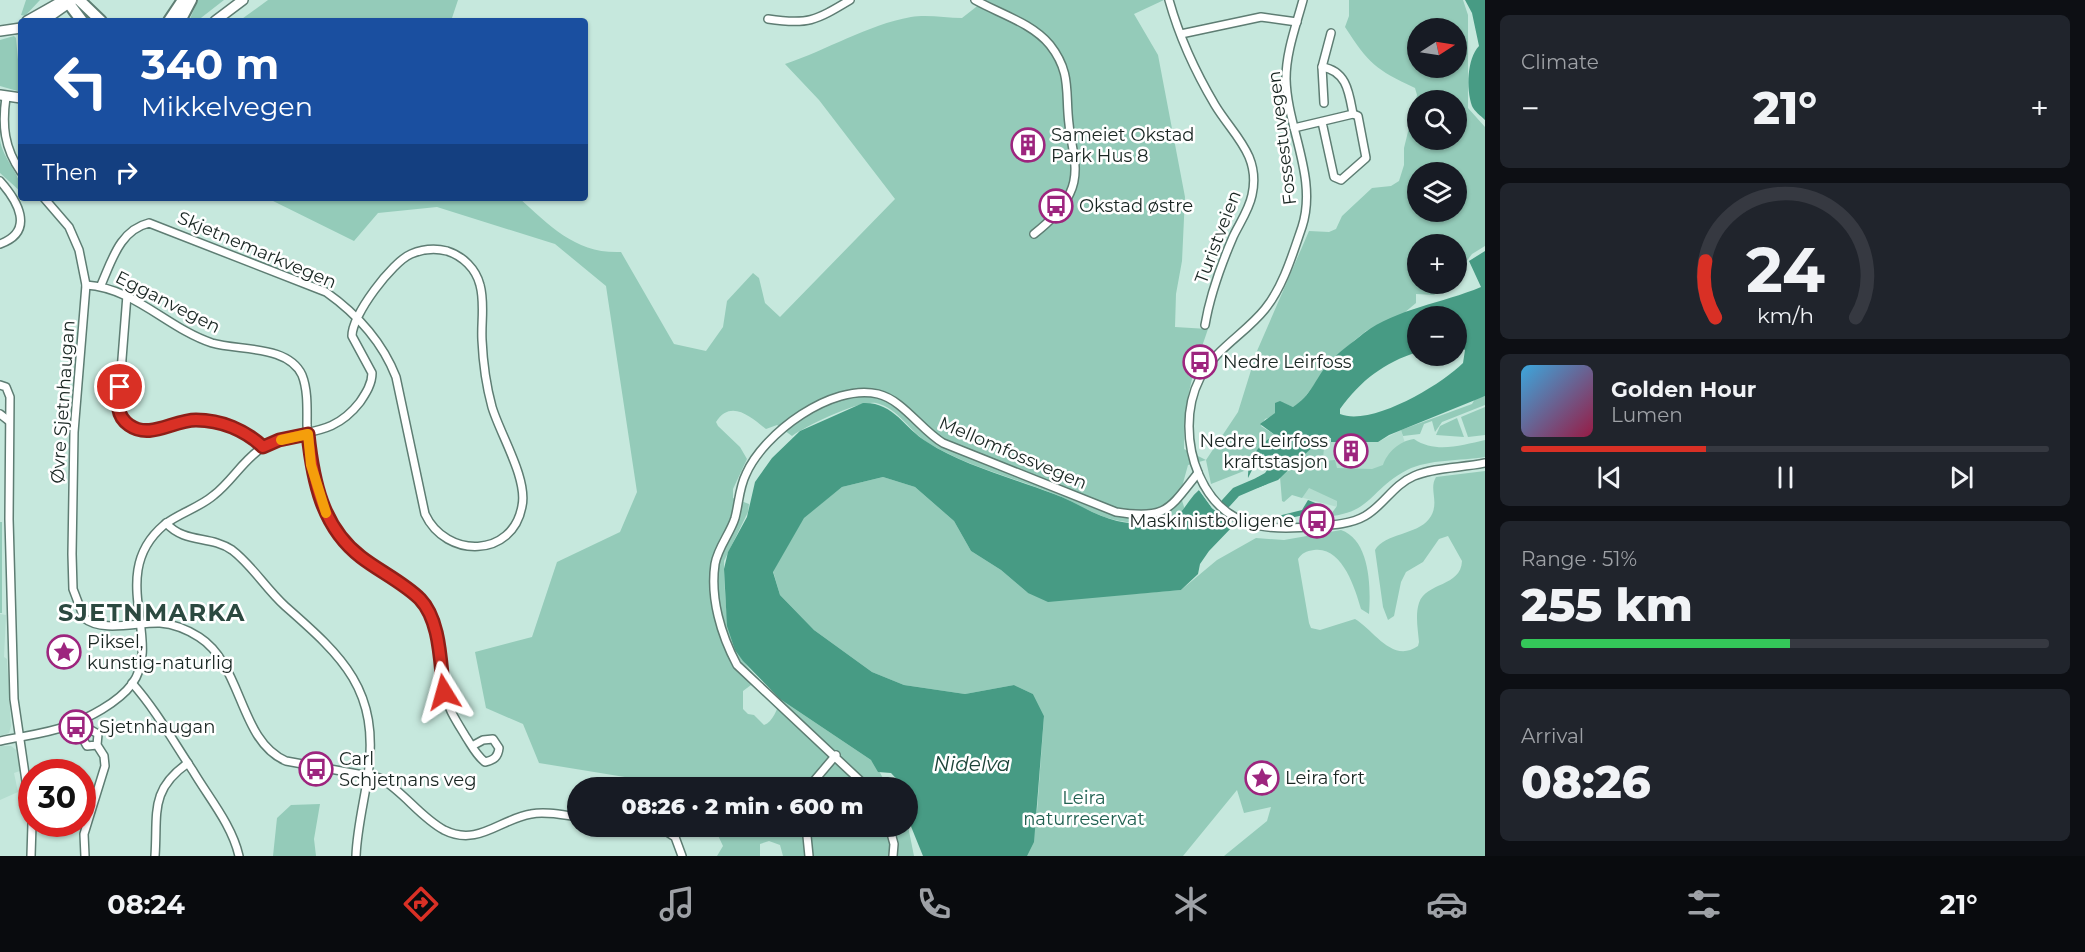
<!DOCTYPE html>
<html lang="en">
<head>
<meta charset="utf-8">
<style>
  :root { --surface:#171b24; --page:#20242c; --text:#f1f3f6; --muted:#9ea1a6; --line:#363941; --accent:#d93025 }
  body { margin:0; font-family:Montserrat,sans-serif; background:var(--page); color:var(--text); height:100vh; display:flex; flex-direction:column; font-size:22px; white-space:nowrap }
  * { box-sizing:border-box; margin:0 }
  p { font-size:20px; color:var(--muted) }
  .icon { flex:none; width:33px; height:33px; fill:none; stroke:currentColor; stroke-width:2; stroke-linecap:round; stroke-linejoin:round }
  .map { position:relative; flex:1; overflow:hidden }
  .sheet { display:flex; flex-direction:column; gap:15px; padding:15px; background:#0d0f14; width:600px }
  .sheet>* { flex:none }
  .hud { position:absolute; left:18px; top:18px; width:570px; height:183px; border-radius:6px; box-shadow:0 2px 4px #0004; background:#1a4fa0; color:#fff; overflow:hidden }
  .needle { width:39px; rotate:78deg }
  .tools { position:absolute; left:1407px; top:18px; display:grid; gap:12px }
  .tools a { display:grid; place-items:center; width:60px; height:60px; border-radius:50%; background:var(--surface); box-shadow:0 2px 4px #0004; font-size:30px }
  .speed { position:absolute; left:18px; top:759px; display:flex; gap:12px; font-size:30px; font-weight:700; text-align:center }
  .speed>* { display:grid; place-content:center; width:78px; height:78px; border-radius:50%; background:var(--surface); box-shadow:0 2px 4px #0004; line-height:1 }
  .speed .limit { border:9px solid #d22; background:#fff; color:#111 }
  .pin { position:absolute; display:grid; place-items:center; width:51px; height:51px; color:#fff; margin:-26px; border:3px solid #fff; border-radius:50%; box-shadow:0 2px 6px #0007 }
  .me { position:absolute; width:66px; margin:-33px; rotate:352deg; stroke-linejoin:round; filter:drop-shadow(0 0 4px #0008) }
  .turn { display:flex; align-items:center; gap:21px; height:126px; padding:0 24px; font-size:27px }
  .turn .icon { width:78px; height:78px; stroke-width:2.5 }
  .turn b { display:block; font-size:42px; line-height:51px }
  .then { display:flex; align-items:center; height:57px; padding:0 24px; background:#0003; gap:12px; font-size:22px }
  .big { font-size:45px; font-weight:800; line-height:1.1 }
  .sheet .widget { flex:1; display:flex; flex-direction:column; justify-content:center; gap:9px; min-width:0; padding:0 21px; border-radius:9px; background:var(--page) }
  .sheet .dial { align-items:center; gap:0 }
  .dial svg { height:156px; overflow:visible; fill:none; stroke:var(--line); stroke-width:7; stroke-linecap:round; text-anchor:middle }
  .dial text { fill:var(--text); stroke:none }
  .song { display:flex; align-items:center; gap:18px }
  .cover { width:72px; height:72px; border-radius:9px; background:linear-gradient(135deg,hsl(200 70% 55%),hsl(340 70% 35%)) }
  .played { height:6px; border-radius:3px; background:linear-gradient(90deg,var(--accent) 35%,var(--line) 35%) }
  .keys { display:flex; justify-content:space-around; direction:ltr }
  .heat { display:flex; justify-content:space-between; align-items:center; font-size:33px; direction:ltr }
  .charge { height:9px; border-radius:4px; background:linear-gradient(90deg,#34c759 51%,var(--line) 0) }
  .trip { position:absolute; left:567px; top:777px; width:351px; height:60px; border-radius:30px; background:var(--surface); box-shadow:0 2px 4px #0004; font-weight:800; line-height:60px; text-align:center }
  .dock { display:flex; height:96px; justify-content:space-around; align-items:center; background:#090b0e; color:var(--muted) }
  .dock .icon { width:42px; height:42px }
  .dock .selected { color:var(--accent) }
  .dock b { font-size:27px; color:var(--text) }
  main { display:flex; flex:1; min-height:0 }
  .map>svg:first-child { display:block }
  .built { fill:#b3ddcf }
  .green { fill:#94cbb9; fill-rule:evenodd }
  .water { fill:#479b84; fill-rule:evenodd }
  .pier { fill:#c6e8dd }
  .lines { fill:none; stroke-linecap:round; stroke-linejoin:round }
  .river { stroke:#479b84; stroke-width:10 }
  .minor-casing { stroke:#5e7d73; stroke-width:10 }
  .major-casing { stroke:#5e7d73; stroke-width:12 }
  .highway-casing { stroke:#5e7d73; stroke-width:14 }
  .minor { stroke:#fff; stroke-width:7 }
  .major { stroke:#fff; stroke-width:9 }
  .highway { stroke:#fff; stroke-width:10 }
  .route-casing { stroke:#8d1f18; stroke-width:15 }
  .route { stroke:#d93025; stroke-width:10 }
  .slow { stroke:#f59e0b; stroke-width:10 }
  .labels { text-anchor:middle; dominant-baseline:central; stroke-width:5; stroke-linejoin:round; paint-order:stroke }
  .poi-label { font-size:18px; fill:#192622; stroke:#fff; text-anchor:start }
  .street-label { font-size:18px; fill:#192622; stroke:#fff }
  .park-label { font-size:18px; fill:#206151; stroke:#fff }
  .water-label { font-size:20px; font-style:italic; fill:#1d4338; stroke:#fff }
  .district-label { font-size:24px; font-weight:bold; letter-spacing:1.5px; fill:#2c4940; stroke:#fff }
</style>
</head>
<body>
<main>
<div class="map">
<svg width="1485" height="856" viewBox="0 0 1485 856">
  <rect width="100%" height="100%" fill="#c6e8dd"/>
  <g class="built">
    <polygon points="1401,430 1405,443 1421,453 1341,508 1300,497 1323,461 1324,442 1378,442"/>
    <polygon points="0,614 6,615 4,657 7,659 11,726 9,733 0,736"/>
    <polygon points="0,746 11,746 16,750 20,771 14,773 18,792 0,800"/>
  </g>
  <g class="green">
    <polygon points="26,0 40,0 25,16 21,15"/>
    <polygon points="198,0 224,0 197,21 189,21"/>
    <polygon points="268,0 458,0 451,21 239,21"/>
    <path d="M985,0h179l-30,14 24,41 27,142 -3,64 -6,33 -1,33 33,2c-16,46 -24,70 -24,120l22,11 32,-48 19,-61 52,-120 20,1 7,-3 6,-13 30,-28 19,-2 8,-5 5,-16v-17l13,-53 -2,-7c-40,-19 -46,-24 -70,-61l4,-11v-16h114l5,15v93l17,19v119l-13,8 -15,20 -1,-30h-38v40h24l-2,7 -6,4 -18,-1v9l-12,10 -38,18 -28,23 -37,48 -8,5 -10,-4 -10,13 -8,3 -4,7 14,9 -22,20 -4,14 -38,15 -5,-24 -18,5 -8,29 5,16c-18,17 -43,15 -65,11 -23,-4 -42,-17 -63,-26 -42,-17 -88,-28 -127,-51 -20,-11 -31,-36 -54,-41 -17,-3 -70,23 -84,33l-15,-11 -11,4c-14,-11 -35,-31 -50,-7l2,4 22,21 7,12 -14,30v9l16,6 -1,8 -24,49v8c2,45 1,77 35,110l-16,12v18l5,5 6,1 10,10c9,-3 14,-17 16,-26l94,63 14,25h-202l-147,-24 -16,-39 -37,-16 -11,-56 57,-15 25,-75 63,-30 17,-40 -31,-206 -51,-42 -118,-37 -59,6 -24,28 -87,-43h252c31,28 57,56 102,54l53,92 32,7 17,-24 4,-26 26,-28 6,5 6,25 15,14 115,-118 -76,-99 -34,-36c42,-14 82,-39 126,-47 16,-3 35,1 51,1zM1418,28h38v40h-38zM1418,100h38v40h-38zM1418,172h38v40h-38z"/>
    <polygon points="14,36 16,38 21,92 0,86 0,40"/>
    <path d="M0,140c3,20 21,33 21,52l-21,-19z"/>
    <polygon points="1485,396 1485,405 1442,422 1435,432 1432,421 1424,424 1420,434 1403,436 1401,430 1472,404 1475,399"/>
    <polygon points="1485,407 1485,435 1468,437 1461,417"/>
    <polygon points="1457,418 1464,437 1436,435 1440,426"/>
    <path d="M1414,439c22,15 48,6 71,1v17c-25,4 -56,2 -78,13 -39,20 -34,45 -87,47l11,-3 6,-8v-5l-28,-13 -7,10 -10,-3 -8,7 -2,-1 -2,-24 17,-13 17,-21 10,5 -1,13 12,-1 2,8 35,1 11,-4c4,-12 16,-24 31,-26z"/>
    <path d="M1485,471v385h-261l43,-35 4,-14 -27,6 -7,-23 -54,66h-160l14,-45 7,-95 -11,-22 -19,-9 -49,9 -61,-9 -32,-13 -58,-42 -34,-35 -7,-24 31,-54 38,-30 41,-10 32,10 39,34 17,30 30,19 27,23 104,1 49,-4 36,-30 39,-22 28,2 57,-10c29,10 30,57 28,84l-8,-5c-6,-21 -19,-63 -47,-59 -8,1 -12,3 -16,9l11,64 2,5 9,2 35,-11c19,11 37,45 63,27l1,-4c-1,-12 -4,-27 0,-39 7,-21 42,-16 43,-42l-14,-25 -9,3 -16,23 -17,10 -5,10 -7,34 -6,4 -5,-13 -8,-57c10,-17 42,-15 54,-31 12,-16 -1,-29 7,-42z"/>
    <rect x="0" y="522" width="2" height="91"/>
    <polygon points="320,804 314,839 316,856 273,856 277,818 291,805"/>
    <polygon points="908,826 914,856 783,856 780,845 769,841 760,844 760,856 717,856 723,846 714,827"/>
  </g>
  <g class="water">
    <path d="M1465,0h20v120c-4,-4 -11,-9 -13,-14 -6,-18 -5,-47 7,-60l-7,-33z"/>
    <path d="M1485,251v145l-96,39 -11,7h-47v-4l-8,-1 -45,43 -21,8 -6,-2 5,-8 9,-5 12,-17 -5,-1 -7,6 -1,-7 -6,4 -10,20c-1,-19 11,-34 27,-43l-15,-11 15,-11v-10l5,-2 13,6c18,-11 22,-28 35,-43 10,-12 24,-21 36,-31 32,-24 79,-30 117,-46l-12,-26zM1418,316h38l1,29 8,5 -2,13c-22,22 -92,64 -123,51v-5c21,-29 44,-46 77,-57z"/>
    <path d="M863,403c31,-1 41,25 64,39 35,23 88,37 127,52 22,8 41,22 63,27 15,3 35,5 50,0 17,-5 19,-20 32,-31l13,18 22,17 -25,26 -9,13 -2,10 -17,16 -133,12 -20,-9 -27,-23 -30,-19 -17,-30 -39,-34 -32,-10 -41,10 -38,31 -31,54 7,23 34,35 58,42 32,13 61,9 49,-9 19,9 11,22 -10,126 -7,14h-104l-13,-32 -2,-36 -4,-1 -13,-14 -13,-1 -7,-12 -91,-61 -37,-38 -8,-11 -8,-24 -3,-57 4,-17 19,-35 8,-35 17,-24 28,-27z"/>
    <polygon points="1308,500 1318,504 1313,513 1272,522 1270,518 1302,510"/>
  </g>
  <polygon class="pier" points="1201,489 1214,506 1237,524 1226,520 1212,508 1199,490"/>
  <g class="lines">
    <polyline class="river" points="1226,503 1236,492 1264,480"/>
    <g class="minor-casing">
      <g id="minor">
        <path d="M975,0c25,14 57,23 75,45 22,28 15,48 19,79 2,23 12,46 1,69 -7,16 -22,30 -36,41"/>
        <path d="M1169,0c10,36 27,73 46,105 18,30 46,50 37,90 -3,15 -13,29 -19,42 -12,28 -23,58 -28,88"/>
        <path d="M1303,0c-7,26 -17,52 -17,79 1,49 32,99 16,148 -9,26 -19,60 -37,82 -20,25 -49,39 -65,69 -15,29 -14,67 -1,97 23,53 66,57 118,51 16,-1 34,-2 48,-10 19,-11 28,-31 49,-40 21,-9 48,-8 71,-13"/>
        <path d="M768,19c40,6 47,2 82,-19"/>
        <path d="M1331,33l-9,34c25,4 27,26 31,47"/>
        <polyline points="1181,34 1261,17 1297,22"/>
        <polyline points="1322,67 1324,103"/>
        <path d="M6,97c-4,28 -2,51 15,75"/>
        <polyline points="1294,128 1353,114 1358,116 1366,158 1341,180 1334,177 1322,122"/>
        <path d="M0,181c17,19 36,50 0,63"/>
        <path d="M44,198l25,29 10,23 7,35 -12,147 -2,122 1,35 11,29c18,15 54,4 76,5 13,1 28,7 39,14 44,28 40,104 87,124l94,17c24,14 40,39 64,52 34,17 56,-11 87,-16 15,-3 32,1 47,3"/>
        <path d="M86,285c49,3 81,43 126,58 28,8 76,2 90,32 6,15 5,34 5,50 2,36 8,73 27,104 24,40 80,49 98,92 9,21 6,49 12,71 4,17 13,30 22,45 6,9 10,18 19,25 9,-2 13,-5 14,-14l-6,-9 -10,1 -11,6"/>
        <path d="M127,295l-9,115c4,8 9,16 18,20 10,4 22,-1 32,-4 36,-9 68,-6 95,21"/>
        <polyline points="0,385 6,387 10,397 9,519 14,699 32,822"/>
        <polyline points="0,414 9,421"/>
        <path d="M166,523c19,21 44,12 66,27 20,15 34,39 53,56 58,51 95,84 83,169 -4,27 -11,54 -12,81"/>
        <path d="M132,683c24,27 41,58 61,88 16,27 39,54 46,85"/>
        <path d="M0,741c22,-5 45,-7 67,-15 21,-8 51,-23 65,-42 32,-44 -26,-110 32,-159 15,-12 35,-17 50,-30 18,-14 29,-35 49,-48 34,-21 66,-5 97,-45 6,-9 12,-18 12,-29l-20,-37c0,-21 40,-74 59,-82 12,-5 24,-6 36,-3 16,5 29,18 33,34 5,18 1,37 2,55 1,22 4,45 10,67 8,27 36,72 30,99 -9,52 -76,53 -97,8l-29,-137c-14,-36 -39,-63 -70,-85l-177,-69c-29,7 -37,37 -48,62"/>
        <polyline points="808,788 836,755"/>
        <path d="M868,788l-131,-123c-16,-30 -27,-67 -22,-101 3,-17 15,-30 20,-46 4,-15 4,-30 11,-44 18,-41 86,-91 132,-80 25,6 43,36 65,49l173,69c51,8 53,-3 82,-39"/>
        <polyline points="658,826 675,837 682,856"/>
        <polyline points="806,826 809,856"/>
        <polyline points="889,826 894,844 893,856"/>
        <polyline points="31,856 32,824"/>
        <polyline points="85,856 84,834 105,766 104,756 97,745 98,734 91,730 84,734 83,739 87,746 97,745"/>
        <path d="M155,856c3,-42 -6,-66 33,-93"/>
      </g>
    </g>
    <g class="major-casing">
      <g id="major">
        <polyline points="27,21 64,0"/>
        <polyline points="43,21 73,0"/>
        <polyline points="215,21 243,0"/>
        <polyline points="0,31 21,28"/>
        <polyline points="0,95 21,98"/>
      </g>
    </g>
    <g class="highway-casing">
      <g id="highway">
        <polyline points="79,0 101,21"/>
        <polyline points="70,5 82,21"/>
        <polyline points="169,21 183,0"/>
        <polyline points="180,21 191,0"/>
      </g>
    </g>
    <use href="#minor" class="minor"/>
    <use href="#major" class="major"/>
    <use href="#highway" class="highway"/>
  </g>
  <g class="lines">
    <g class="route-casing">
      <path id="route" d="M120,387c-2,14 -5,28 9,38 21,15 44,-5 67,-5 25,0 49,10 67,27l16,-7 29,-6c5,47 14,93 53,123 18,14 43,26 59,42 21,22 20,65 24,93"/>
    </g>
    <use href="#route" class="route"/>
    <polyline class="slow" points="281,440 308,434 311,465 326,513"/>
  </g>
  <defs>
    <g id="building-ring" transform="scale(1.725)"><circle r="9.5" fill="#fff" stroke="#9d257e" stroke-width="1.5"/><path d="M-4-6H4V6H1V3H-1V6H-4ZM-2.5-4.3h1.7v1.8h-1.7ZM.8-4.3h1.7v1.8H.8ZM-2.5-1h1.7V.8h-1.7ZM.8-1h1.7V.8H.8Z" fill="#9d257e"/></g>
    <g id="bus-ring" transform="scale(1.725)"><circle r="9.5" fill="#fff" stroke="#9d257e" stroke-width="1.5"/><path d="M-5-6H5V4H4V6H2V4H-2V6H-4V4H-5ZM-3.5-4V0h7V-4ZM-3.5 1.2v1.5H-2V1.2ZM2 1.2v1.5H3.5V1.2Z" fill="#9d257e"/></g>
    <g id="sight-ring" transform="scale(1.725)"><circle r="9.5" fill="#fff" stroke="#9d257e" stroke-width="1.5"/><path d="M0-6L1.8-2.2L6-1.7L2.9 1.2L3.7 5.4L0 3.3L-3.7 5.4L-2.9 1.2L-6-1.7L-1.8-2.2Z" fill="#9d257e"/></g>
  </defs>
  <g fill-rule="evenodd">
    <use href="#building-ring" x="1028" y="145"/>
    <use href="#bus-ring" x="1056" y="206"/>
    <use href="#bus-ring" x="1200" y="362"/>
    <use href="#building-ring" x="1351" y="451"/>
    <use href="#bus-ring" x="1317" y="521"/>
    <use href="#sight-ring" x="64" y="652"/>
    <use href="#bus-ring" x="76" y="727"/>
    <use href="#bus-ring" x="316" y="769"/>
    <use href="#sight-ring" x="1262" y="778"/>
  </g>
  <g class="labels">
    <g class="poi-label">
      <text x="1051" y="135">Sameiet Okstad<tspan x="1051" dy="21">Park Hus 8</tspan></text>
      <text x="1079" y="206">Okstad østre</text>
      <text x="1223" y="362">Nedre Leirfoss</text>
      <text x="1328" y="441" text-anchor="end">Nedre Leirfoss<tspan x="1328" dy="21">kraftstasjon</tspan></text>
      <text x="1294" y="521" text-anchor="end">Maskinistboligene</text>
      <text x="87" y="642">Piksel,<tspan x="87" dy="21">kunstig-naturlig</tspan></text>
      <text x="99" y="727">Sjetnhaugan</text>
      <text x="339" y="759">Carl<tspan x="339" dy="21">Schjetnans veg</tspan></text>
      <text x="1285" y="778">Leira fort</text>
    </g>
    <g class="street-label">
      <text transform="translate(1282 138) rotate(-97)">Fossestuvegen</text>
      <text transform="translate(1218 237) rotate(-69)">Turistveien</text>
      <text transform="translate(257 250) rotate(23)">Skjetnemarkvegen</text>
      <text transform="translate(168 302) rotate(27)">Egganvegen</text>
      <text transform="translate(63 402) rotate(-86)">Øvre Sjetnhaugan</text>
      <text transform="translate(1013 453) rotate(23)">Mellomfossvegen</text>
    </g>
    <g class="park-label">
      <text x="1084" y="798">Leira<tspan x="1084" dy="21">naturreservat</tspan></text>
    </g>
    <g class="water-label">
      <text x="972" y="764">Nidelva</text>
    </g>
    <g class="district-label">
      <text x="152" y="612">SJETNMARKA</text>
    </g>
  </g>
</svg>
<div class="tools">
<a><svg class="needle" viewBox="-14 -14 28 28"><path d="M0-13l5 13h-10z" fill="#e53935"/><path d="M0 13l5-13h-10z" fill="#9ea1a6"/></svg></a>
<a><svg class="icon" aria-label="search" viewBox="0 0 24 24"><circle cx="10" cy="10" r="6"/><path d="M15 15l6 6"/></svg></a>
<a><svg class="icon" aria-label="layers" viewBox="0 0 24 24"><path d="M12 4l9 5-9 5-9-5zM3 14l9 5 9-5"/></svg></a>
<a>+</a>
<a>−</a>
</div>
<div class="speed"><div class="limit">30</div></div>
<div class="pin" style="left:120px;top:387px;background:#d93025"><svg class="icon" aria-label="arrive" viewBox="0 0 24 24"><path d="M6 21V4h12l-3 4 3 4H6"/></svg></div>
<svg class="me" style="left:444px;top:692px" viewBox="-20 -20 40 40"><path d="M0-17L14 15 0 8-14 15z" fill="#d93025" stroke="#fff" stroke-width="4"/></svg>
<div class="trip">08:26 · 2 min · 600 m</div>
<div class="hud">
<div class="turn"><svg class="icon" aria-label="left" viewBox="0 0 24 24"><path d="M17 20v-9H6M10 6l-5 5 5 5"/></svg><div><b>340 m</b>Mikkelvegen</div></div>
<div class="then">Then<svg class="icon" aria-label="right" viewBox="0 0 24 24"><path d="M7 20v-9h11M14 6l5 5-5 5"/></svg></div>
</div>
</div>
<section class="sheet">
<div class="widget"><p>Climate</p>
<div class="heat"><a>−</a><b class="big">21°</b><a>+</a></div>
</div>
<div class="widget dial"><svg viewBox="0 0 100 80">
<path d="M14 69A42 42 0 1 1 86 69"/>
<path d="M14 69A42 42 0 0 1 9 40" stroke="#d93025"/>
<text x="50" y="56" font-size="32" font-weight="700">24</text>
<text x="50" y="72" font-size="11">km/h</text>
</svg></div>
<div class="widget">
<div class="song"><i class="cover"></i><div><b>Golden Hour</b><p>Lumen</p></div></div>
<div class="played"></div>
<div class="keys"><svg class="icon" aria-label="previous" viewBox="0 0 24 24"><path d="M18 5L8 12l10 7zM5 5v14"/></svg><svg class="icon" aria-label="pause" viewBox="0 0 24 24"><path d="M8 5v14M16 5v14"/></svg><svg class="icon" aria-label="next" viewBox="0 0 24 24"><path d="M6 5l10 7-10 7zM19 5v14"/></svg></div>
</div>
<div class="widget"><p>Range · 51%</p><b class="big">255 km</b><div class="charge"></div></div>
<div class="widget"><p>Arrival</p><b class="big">08:26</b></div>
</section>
</main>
<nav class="dock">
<b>08:24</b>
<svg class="icon selected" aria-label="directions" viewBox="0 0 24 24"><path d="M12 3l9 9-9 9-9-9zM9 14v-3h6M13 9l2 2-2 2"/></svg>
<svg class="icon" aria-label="music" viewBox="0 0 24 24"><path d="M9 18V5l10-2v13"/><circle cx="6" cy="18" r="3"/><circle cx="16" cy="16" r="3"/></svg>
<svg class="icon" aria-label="phone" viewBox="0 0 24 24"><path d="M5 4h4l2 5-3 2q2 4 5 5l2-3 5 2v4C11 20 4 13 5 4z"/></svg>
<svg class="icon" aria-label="climate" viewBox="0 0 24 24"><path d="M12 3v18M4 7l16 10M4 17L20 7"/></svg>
<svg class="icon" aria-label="car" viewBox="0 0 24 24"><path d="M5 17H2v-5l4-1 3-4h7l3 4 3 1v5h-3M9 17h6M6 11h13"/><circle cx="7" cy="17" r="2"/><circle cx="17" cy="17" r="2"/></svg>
<svg class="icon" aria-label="filters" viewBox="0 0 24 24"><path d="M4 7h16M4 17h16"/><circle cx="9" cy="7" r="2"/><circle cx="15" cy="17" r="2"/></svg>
<b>21°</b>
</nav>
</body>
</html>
